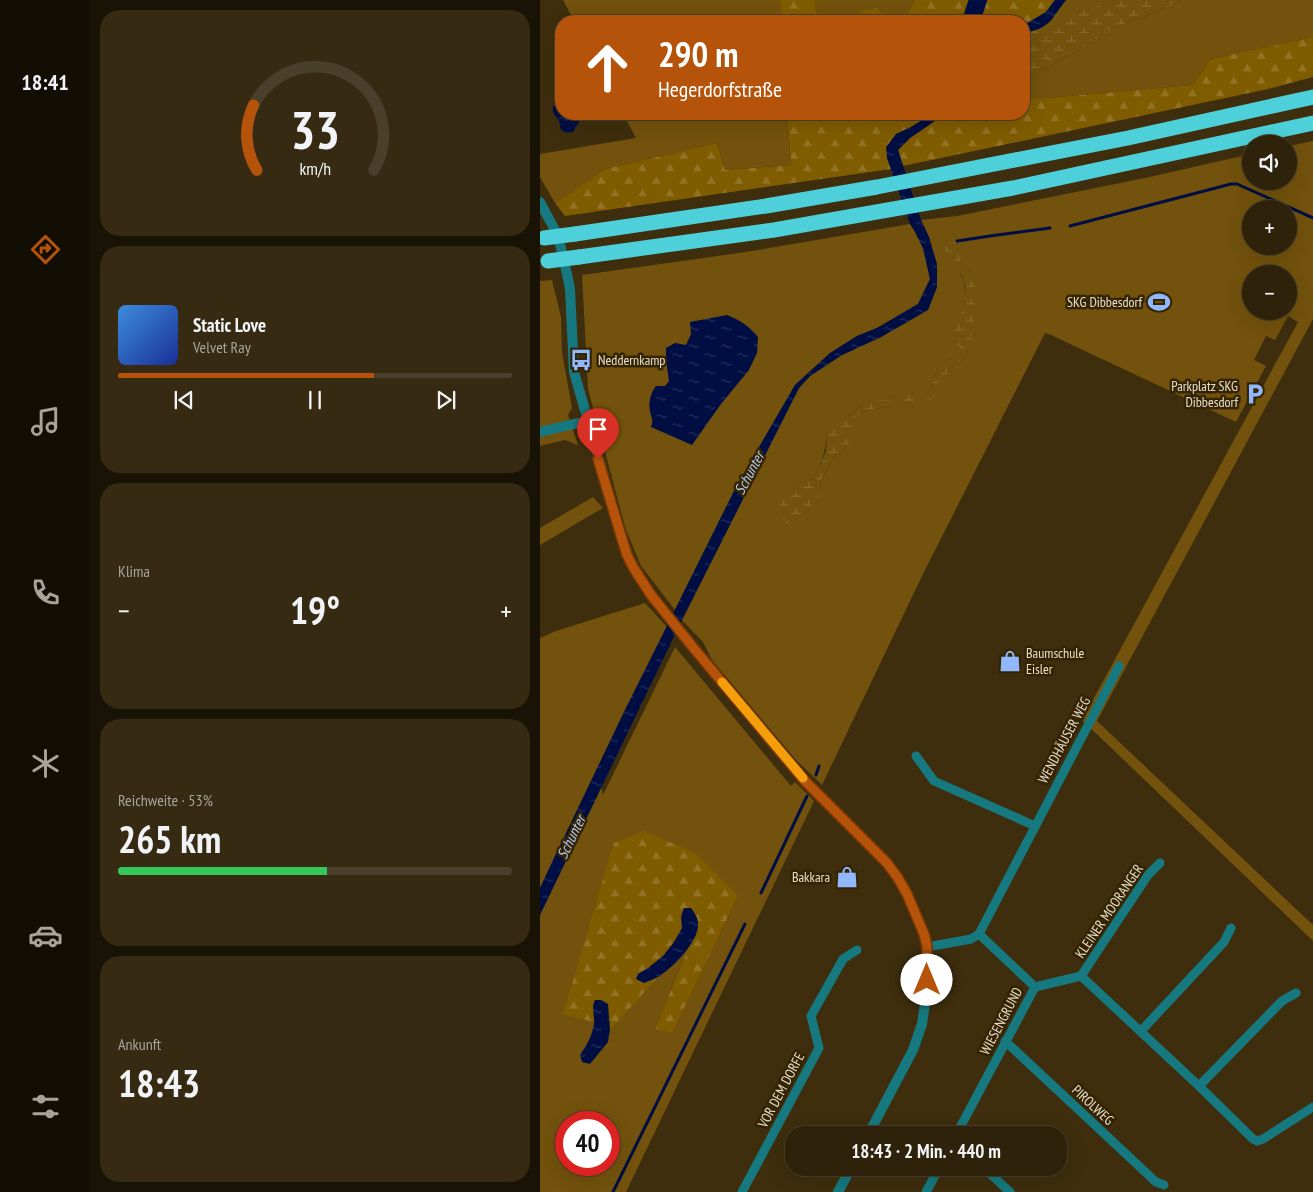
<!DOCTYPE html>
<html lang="de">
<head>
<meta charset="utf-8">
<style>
  :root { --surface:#2e220a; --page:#362a13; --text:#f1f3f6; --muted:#a7a49c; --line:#493f2b; --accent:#b45309 }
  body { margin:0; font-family:"PT Sans Narrow",sans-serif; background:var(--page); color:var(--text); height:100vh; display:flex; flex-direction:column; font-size:19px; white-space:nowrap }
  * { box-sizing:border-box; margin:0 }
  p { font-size:16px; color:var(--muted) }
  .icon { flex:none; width:28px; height:28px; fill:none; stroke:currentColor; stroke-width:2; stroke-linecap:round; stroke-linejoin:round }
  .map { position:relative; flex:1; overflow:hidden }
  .details { display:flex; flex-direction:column; gap:10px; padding:10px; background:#191306; width:450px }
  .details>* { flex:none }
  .top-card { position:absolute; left:15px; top:15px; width:475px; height:105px; border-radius:20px; box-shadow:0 5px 20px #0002,0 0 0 1px var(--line); background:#b45309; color:#fff; overflow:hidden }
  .buttons { position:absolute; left:702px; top:135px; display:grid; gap:10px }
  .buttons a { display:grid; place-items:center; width:55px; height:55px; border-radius:50%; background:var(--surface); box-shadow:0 5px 20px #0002,0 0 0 1px var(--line); font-size:25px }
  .speed { position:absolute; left:15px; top:1111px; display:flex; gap:10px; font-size:25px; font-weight:700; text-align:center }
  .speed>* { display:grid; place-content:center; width:65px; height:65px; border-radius:50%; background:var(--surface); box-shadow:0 5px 20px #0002,0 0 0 1px var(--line); line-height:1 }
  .speed .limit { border:8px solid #d22; background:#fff; color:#111 }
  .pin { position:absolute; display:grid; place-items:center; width:42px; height:42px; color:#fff; margin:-51px -21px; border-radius:50% 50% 50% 0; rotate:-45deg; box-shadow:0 0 5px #0007 }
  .pin .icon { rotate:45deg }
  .me { position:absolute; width:55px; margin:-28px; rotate:0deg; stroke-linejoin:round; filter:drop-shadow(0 0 4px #0008) }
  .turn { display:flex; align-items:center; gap:18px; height:105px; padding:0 20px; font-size:22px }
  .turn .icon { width:65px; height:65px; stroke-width:2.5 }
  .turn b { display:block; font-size:35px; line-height:42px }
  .big { font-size:38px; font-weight:600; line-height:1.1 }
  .details .widget { flex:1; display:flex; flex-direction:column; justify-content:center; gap:8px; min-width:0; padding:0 18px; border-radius:20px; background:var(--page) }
  .details .dial { align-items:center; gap:0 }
  .dial svg { height:130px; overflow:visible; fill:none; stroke:var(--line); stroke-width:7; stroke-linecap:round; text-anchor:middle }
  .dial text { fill:var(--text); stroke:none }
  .song { display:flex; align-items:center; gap:15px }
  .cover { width:60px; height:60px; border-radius:8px; background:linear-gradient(135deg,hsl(210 70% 55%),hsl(230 70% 35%)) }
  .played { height:5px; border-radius:2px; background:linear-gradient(90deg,var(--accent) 65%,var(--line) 65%) }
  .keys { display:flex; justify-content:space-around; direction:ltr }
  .heat { display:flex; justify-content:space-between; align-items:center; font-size:28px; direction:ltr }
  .charge { height:8px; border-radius:4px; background:linear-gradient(90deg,#34c759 53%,var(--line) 0) }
  .trip { position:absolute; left:245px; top:1126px; width:282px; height:50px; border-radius:20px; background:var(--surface); box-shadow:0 5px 20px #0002,0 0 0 1px var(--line); font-weight:600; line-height:50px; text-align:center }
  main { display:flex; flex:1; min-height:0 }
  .tabs { display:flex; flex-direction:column; width:90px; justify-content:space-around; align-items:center; background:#120e04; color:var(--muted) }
  .tabs .icon { width:35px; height:35px }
  .tabs .on { color:var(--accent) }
  .tabs b { font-size:22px; color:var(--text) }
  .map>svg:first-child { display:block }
  .green { fill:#72520c; fill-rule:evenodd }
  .forest { fill:url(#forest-firs) }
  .wetland { fill:url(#wetland-marsh) }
  .water { fill:url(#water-ripples) }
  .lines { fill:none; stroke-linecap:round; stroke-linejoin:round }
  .stream { stroke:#000e43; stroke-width:3 }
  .river { stroke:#000e43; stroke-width:18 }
  .minor { stroke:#15797f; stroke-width:9 }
  .tertiary { stroke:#15797f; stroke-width:10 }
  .motorway { stroke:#4dd0d9; stroke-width:15 }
  .motorway-bridge { stroke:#4dd0d9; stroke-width:15 }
  .route-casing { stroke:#753606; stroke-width:12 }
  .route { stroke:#b45309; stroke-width:9 }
  .slow { stroke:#f59e0b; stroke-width:9 }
  .labels { text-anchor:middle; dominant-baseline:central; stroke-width:5; stroke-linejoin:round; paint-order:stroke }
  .poi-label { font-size:14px; fill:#e8decc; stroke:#342403; text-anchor:end }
  .street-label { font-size:14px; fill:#e8decc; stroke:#342403 }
  .water-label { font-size:15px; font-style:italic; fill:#b1c9f2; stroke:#342403 }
</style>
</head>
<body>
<main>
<nav class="tabs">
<b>18:41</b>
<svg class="icon on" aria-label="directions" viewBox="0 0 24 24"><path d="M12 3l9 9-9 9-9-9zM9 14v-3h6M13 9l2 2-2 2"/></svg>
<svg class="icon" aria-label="music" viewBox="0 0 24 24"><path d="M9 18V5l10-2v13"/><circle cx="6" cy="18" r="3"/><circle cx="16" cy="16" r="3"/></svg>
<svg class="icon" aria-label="phone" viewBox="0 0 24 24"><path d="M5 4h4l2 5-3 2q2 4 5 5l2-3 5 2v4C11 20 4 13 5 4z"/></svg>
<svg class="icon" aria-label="climate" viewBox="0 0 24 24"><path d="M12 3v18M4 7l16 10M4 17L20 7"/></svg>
<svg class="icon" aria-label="car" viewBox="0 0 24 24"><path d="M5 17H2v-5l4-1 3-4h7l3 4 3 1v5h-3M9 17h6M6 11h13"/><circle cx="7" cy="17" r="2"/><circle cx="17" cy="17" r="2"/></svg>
<svg class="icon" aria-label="filters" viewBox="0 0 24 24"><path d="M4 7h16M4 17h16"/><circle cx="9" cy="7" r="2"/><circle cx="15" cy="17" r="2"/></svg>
</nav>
<section class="details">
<div class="widget dial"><svg viewBox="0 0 100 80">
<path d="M14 69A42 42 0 1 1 86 69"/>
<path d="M14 69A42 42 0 0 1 12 29" stroke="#b45309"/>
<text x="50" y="56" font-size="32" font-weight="700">33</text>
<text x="50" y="72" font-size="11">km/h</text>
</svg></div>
<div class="widget">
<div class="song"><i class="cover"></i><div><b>Static Love</b><p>Velvet Ray</p></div></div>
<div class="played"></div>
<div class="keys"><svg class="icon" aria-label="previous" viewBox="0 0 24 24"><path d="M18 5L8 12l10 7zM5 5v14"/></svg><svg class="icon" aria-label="pause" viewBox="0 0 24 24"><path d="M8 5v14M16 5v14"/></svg><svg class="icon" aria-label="next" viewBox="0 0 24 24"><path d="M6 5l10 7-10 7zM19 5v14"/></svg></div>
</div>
<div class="widget"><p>Klima</p>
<div class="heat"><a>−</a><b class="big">19°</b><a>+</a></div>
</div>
<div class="widget"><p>Reichweite · 53%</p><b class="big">265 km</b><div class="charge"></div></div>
<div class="widget"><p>Ankunft</p><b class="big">18:43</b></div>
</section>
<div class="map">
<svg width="773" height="1192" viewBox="0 0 773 1192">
  <defs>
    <pattern id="forest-firs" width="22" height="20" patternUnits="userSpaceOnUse" patternTransform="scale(1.25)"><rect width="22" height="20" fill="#805c01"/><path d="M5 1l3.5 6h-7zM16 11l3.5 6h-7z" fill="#927325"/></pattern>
    <pattern id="wetland-marsh" width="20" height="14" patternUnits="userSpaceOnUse" patternTransform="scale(1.25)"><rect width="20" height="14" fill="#72520c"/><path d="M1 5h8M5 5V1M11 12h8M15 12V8" fill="none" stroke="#866a2e"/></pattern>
    <pattern id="water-ripples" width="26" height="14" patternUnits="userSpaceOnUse" patternTransform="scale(1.25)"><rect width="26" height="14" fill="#000e43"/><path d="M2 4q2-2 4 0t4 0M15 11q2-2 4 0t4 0" fill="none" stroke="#25315d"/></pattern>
  </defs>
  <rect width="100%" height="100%" fill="#3e2e0e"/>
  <g class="green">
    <polygon points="23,0 240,0 241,21 34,21"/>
    <polygon points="276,0 375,0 363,21 352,21 337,8 321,10 318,21 282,21 275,8"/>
    <polygon points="526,0 575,0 498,30 511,21 516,12"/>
    <polygon points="640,0 773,0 773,37 671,59 653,85 484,100 484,80 534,53 571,29 606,16 639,2"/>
    <polygon points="83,114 247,114 251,165 185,170 177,143 65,169 15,203 0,177 0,154 96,138"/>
    <path d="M773,141v178l-216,402 216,204v16l-231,-221 216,-398 -10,-6 -13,24 -9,-4 -12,24 12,6 -30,56 -185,-87 -6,-2 -122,241 -101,211 -26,-25 -84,-100 -9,-18 -21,-22 117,-232 11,-12 32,-21 39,-18 47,-27 9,-23 -8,-50 -8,-17 36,-4 188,-38 106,-24v27h38v-35zM711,209h38v37h-38zM413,233l3,3 5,27 10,10 -2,75 -6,11 -9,6 -6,7 -4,9 -27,22h-12l-31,6 -11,3 -7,6 -10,30 -12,9 -14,25 1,7 -25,-5 17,-5c9,-17 12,-25 14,-44l34,-30 29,-6 7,-4h27l7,-5 5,-17 9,-12 7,-3 10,-8 -7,-11c5,-18 16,-45 7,-62 -2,-5 -6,-9 -10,-12l-2,-26zM711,274h38v37h-38z"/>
    <polygon points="370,224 374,230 383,248 390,279 378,304 337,328 317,336 290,353 255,385 196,487 135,610 101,566 86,530 48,389 42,275 206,252"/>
    <polygon points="12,280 21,317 22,352 32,408 28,415 38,445 25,440 0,446 0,281"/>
    <polygon points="53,497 63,508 0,545 0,528"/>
    <polygon points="105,603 127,627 85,710 0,888 0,638 16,631"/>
    <path d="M135,647l116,139 4,-4 19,19 -188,391h-86v-277l61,-128 2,8zM198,896l-66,136 -17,-3 43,-106zM26,1122h43v43h-43z"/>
  </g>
  <g class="forest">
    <polygon points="240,0 276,0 275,8 282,21 241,21"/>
    <polygon points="375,0 515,0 506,12 484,25 484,21 363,21"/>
    <polygon points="337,8 352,21 318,21 321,10"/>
    <polygon points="773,37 773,77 728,89 363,166 358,150 370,138 405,114 484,114 484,100 653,85 671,59"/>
    <polygon points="247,114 392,114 371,127 356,134 347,158 351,169 25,216 15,203 65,169 177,143 185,170 251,165"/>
    <polygon points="104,831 155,853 198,896 132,1033 115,1029 148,948 156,935 141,916 142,928 134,942 123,956 108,968 98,974 104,983 117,978 70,1030 68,1004 52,1004 54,1022 23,1014 74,843"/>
  </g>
  <g class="wetland">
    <path d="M575,0h65l-1,2 -33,14 -35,13 -37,24 -50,27v-47c19,-4 34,-14 52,-21 13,-4 27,-6 39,-12z"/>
    <path d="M412,233l4,3 5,27 10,10 4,11 -1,39 -5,25 -6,11 -9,6 -6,7 -9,22 -8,6 -14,3h-12l-31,6 -11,3 -7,6 -5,21 -5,9 -12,9 -14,25 1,7 -4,8 -12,16 -10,9 -8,2c-12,-16 -8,-31 10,-40 5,-2 11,-4 16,-5l8,-16 5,-12 1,-16 11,-15 11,-4 12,-11 8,-3 21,-3 7,-4h27l7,-5 5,-17 4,-6 5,-6 7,-3 9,-8 -6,-11 -1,-7 10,-27 2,-17 -4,-13 -10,-10 -4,-7 -4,-13 6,-6z"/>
  </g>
  <g class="water">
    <path d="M515,0h11c-5,6 -9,13 -14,19 -7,9 -18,12 -28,14v-8l22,-13z"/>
    <path d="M21,101v13h21l1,1 -10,17c-6,1 -10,1 -13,-4 2,-9 -9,-12 -7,-21z"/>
    <polygon points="392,114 405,114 370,138 358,150 381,220 389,237 397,264 397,287 388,310 341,337 302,355 270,376 259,388 142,620 0,915 0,888 14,858 85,710 196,487 255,385 290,353 317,336 337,328 378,304 390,279 383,248 374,230 370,224 347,158 346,147 356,134 371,127"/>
    <path d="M187,315c13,5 22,11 31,22l-1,16 -8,17 -28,34 -29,41 -41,-18c3,-9 0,-8 -1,-16 -2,-8 1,-19 6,-25h9l4,-5 -3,-21v-12l9,-5 11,2 5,-11 -1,-12z"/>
    <path d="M144,908h7c3,4 7,10 7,15 2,18 -28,48 -42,55 -4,2 -8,3 -12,5l-8,-4 2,-5 10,-6 15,-12 11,-14 8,-14 -1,-12z"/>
    <path d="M55,1000h6l7,4 2,26 -2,12 -18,22 -8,-2 -2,-7c7,-10 12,-19 14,-31 1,-8 -3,-16 1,-24z"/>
  </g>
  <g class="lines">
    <g class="stream">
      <polyline points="530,226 691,184 697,184 773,218"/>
      <polyline points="417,241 450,236 510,228"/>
      <polyline points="276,775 279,766"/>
      <polyline points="221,893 267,796"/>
      <polyline points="73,1192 205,924"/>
    </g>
    <polyline class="river" points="431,21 438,0"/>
    <g class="minor">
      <polyline points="376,756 394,781 495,826"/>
      <polyline points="387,947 431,939 439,934 579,666"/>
      <polyline points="541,976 659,1086 713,1139 717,1141 723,1139 773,1107"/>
      <polyline points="495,987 541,976 608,875 620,863"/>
      <polyline points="601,1031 684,942 691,928"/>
      <polyline points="465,1041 616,1182 624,1185"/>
      <polyline points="659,1086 742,1001 756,993"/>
      <polyline points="416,1135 495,987 439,934"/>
      <polyline points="444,1168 470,1192"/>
      <polyline points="202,1192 279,1048 271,1016 303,959 317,950"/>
      <polyline points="386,1192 399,1168"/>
    </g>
    <g class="tertiary">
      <polyline points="0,202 16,232 21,248 27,274 30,289 34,372 82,539 93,567 111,595 156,651 232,742 264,780 347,863 358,878 367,894 384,934 387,947 388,972 386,997 382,1024 373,1050 328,1135"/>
      <polyline points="0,432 47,421"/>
      <polyline points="298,1192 311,1168"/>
    </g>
    <g class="motorway">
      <polyline points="35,234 226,206 337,187 588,138 773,97"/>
      <polyline points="39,257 234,230 473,188 773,123"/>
    </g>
    <g class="motorway-bridge">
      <polyline points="4,238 35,234"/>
      <polyline points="8,261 39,257"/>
    </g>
  </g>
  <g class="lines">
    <g class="route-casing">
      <polyline id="route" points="58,459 82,539 87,555 93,567 111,595 156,651 264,780 347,863 358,878 367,894 384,934 387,946 387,980"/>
    </g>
    <use href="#route" class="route"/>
    <polyline class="slow" points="182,682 263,778"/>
  </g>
  <defs>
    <g id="stadium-bare" transform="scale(1.725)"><path d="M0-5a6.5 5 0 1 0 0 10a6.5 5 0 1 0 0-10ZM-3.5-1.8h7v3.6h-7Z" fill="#91b8fd" stroke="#342403" stroke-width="2.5" paint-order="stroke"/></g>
    <g id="bus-bare" transform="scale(1.725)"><path d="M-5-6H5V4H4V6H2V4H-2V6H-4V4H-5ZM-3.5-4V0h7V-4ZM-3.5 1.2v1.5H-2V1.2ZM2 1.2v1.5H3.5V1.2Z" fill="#91b8fd" stroke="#342403" stroke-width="2.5" paint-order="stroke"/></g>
    <g id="parking-bare" transform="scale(1.725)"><path d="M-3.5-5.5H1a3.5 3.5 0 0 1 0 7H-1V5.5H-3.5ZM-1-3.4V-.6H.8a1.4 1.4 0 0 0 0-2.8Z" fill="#91b8fd" stroke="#342403" stroke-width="2.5" paint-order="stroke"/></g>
    <g id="shop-bare" transform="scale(1.725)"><path d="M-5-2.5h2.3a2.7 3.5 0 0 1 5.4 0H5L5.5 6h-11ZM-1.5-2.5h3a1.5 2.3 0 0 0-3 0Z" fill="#91b8fd" stroke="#342403" stroke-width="2.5" paint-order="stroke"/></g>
  </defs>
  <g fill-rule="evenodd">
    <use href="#stadium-bare" x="619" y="302"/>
    <use href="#bus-bare" x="41" y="360"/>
    <use href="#parking-bare" x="715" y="394"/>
    <use href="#shop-bare" x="470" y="661"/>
    <use href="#shop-bare" x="307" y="877"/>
  </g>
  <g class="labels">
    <g class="poi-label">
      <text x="602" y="302">SKG Dibbesdorf</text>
      <text x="58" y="360" text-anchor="start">Neddernkamp</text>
      <text x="698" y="386">Parkplatz SKG<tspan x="698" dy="16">Dibbesdorf</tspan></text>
      <text x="486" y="653" text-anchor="start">Baumschule<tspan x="486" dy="16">Eisler</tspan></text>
      <text x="290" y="877">Bakkara</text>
    </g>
    <g class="street-label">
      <text transform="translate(524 740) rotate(-62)">WENDHÄUSER WEG</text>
      <text transform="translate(569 911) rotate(-56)">KLEINER MOORANGER</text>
      <text transform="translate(461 1021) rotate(-62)">WIESENGRUND</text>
      <text transform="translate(241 1090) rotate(-62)">VOR DEM DORFE</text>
      <text transform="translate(553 1105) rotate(43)">PIROLWEG</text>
    </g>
    <g class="water-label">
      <text transform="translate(209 473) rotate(-62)">Schunter</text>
      <text transform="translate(31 837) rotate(-64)">Schunter</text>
    </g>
  </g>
</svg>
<div class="buttons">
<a><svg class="icon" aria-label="sound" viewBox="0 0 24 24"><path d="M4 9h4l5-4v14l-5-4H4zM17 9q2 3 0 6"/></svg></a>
<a>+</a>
<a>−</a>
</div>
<div class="speed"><div class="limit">40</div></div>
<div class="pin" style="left:58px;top:459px;background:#d93025"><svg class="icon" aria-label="arrive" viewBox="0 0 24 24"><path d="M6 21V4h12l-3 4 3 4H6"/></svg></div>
<svg class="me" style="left:387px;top:980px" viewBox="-20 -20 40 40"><circle r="19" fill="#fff"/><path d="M0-13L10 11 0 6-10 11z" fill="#b45309"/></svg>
<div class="trip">18:43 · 2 Min. · 440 m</div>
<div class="top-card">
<div class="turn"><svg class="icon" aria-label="ahead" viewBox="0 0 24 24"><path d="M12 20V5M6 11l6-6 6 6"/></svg><div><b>290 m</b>Hegerdorfstraße</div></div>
</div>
</div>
</main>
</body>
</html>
